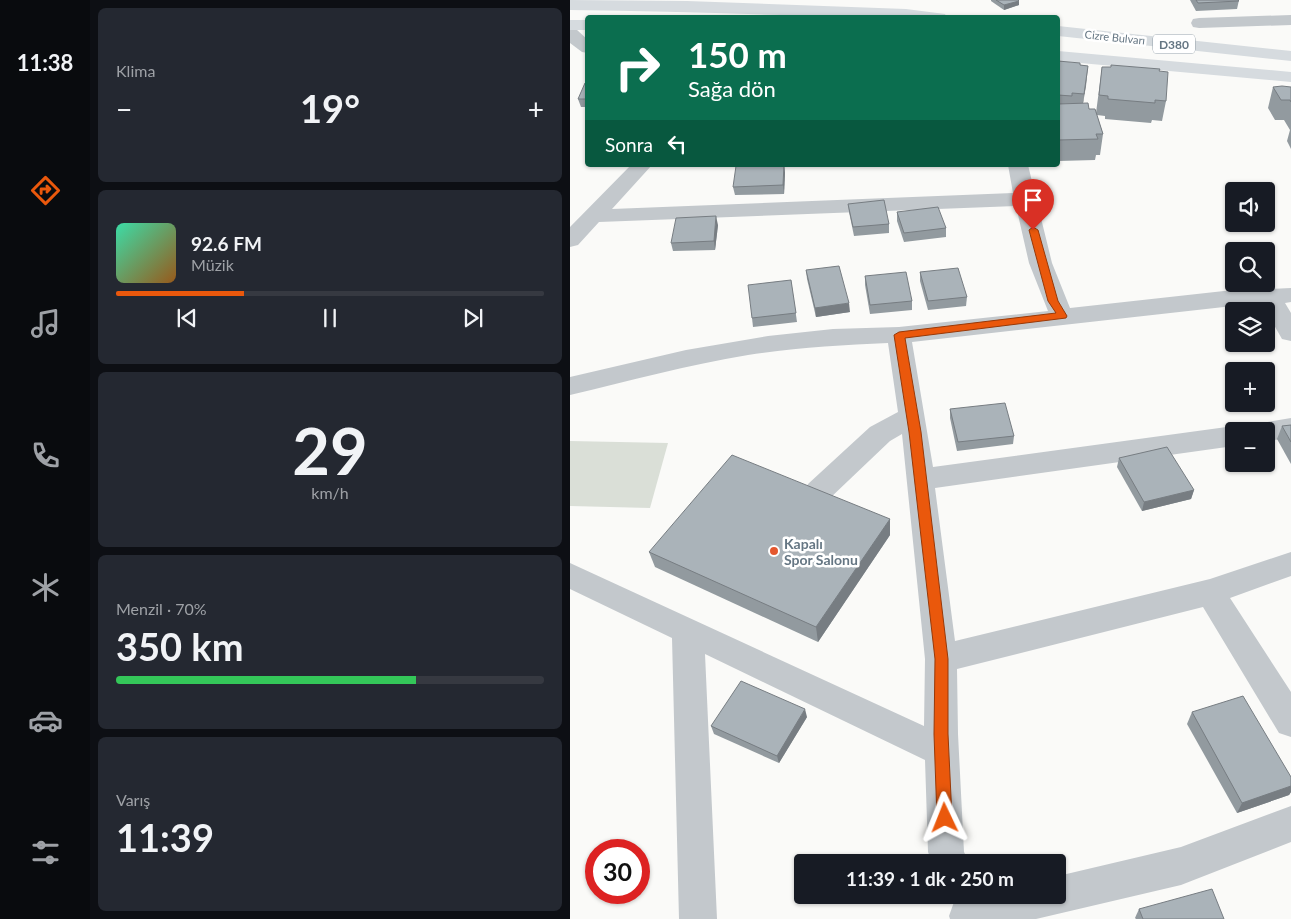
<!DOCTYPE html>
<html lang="tr">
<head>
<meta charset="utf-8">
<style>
  :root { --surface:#171b24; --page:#242831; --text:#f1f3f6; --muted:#9ea1a6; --line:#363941; --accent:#ea580c }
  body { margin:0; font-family:Lato,sans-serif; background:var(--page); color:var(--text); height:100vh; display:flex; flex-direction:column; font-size:19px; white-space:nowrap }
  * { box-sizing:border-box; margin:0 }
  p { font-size:16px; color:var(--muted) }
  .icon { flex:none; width:28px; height:28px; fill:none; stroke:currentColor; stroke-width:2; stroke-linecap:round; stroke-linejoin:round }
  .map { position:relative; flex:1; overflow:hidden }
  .details { display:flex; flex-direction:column; gap:8px; padding:8px; background:#0d0f14; width:480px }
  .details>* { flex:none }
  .hud { position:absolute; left:15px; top:15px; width:475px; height:152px; border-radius:5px; box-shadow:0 1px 4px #0004; background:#0b6e4f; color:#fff; overflow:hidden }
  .buttons { position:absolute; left:655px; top:182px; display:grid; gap:10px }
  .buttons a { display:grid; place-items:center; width:50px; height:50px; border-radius:5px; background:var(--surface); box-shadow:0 1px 4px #0004; font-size:25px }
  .speed { position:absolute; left:15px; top:839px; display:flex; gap:10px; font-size:25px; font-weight:700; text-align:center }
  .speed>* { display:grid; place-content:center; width:65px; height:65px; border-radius:50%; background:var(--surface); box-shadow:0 1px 4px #0004; line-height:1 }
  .speed .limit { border:8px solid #d22; background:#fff; color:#111 }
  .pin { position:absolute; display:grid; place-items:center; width:42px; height:42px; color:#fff; margin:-51px -21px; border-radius:50% 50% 50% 0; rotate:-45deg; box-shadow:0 0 5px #0007 }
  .pin .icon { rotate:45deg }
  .me { position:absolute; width:55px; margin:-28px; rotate:358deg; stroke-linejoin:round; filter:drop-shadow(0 0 4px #0008) }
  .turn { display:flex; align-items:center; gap:18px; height:105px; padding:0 20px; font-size:22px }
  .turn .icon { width:65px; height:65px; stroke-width:2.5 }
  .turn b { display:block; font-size:35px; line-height:42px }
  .then { display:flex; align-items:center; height:48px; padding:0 20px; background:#0003; gap:10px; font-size:19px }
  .big { font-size:38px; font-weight:700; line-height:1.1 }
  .details .card { flex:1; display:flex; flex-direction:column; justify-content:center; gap:8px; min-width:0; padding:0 18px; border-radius:8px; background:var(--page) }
  .details .dial { align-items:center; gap:0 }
  .dial b { font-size:65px; line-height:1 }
  .song { display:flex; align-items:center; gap:15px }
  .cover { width:60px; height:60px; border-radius:8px; background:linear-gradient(135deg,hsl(160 70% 55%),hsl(30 70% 35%)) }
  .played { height:5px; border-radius:2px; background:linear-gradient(90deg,var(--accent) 30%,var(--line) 30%) }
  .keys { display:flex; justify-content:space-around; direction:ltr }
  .heat { display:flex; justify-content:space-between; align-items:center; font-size:28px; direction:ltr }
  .charge { height:8px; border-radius:4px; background:linear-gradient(90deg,#34c759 70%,var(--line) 0) }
  .trip { position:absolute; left:224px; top:854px; width:272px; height:50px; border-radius:5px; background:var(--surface); box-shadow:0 1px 4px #0004; font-weight:700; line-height:50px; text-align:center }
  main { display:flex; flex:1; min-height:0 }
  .dock { display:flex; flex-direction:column; width:90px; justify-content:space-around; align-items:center; background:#090b0e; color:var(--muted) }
  .dock .icon { width:35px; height:35px }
  .dock .active { color:var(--accent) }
  .dock b { font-size:22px; color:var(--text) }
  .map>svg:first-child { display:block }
  .green { fill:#dadfd7 }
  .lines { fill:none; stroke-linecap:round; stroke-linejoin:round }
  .minor { fill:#c3c8cc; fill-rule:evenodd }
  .major { fill:#d6dbdf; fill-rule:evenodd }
  .wall { fill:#929a9f }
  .shaded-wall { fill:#777d82 }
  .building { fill:#aab3b9; stroke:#777d82 }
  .route { fill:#ea580c; stroke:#983908 }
  .poi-dot { fill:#e4572e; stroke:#fff; stroke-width:2 }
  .labels { text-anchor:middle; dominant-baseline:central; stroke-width:5; stroke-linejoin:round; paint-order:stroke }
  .far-street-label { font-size:11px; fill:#657683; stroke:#fff }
  .shield { fill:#fff; stroke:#939fa8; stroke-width:1 }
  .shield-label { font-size:12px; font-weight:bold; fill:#657683 }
  .poi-label { font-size:14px; font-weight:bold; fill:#657683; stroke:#fff; text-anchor:start }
</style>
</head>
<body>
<main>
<nav class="dock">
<b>11:38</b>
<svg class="icon active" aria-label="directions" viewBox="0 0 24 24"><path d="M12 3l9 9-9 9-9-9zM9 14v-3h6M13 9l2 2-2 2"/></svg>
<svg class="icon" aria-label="music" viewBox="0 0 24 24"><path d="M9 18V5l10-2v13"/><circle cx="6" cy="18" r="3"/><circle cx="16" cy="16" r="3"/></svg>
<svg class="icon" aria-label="phone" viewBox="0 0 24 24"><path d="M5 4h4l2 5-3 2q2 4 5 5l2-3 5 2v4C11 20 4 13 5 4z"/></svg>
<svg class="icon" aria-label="climate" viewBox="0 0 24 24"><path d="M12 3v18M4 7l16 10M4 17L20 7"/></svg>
<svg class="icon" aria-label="car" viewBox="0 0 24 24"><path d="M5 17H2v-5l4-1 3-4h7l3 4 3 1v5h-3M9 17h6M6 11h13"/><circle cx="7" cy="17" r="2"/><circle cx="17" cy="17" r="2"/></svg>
<svg class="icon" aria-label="filters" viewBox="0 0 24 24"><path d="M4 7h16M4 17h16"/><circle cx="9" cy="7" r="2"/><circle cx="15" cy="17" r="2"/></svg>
</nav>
<section class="details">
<div class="card"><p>Klima</p>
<div class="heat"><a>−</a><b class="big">19°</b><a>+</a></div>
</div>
<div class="card">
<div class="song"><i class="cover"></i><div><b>92.6 FM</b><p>Müzik</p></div></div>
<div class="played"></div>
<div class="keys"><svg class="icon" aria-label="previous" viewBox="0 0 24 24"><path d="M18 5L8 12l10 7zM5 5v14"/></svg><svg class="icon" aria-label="pause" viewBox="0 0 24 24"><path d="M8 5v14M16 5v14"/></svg><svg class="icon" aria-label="next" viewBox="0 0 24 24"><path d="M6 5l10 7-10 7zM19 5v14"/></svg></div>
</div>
<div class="card dial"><b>29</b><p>km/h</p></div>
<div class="card"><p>Menzil · 70%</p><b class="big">350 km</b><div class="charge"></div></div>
<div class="card"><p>Varış</p><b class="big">11:39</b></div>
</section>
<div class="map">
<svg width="721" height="919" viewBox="0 0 721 919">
  <rect width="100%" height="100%" fill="#fafaf8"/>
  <polygon class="green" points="0,441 98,443 80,508 0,506"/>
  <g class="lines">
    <g class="minor">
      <polygon points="721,15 721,25 629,28 623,27 621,23 623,19 629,18"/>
      <polygon points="0,28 6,29 18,40 18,53 12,52 0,43"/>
      <path d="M61,165h21l-40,44 401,-16 -5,-28h20l24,98 18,45 154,-17 67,-3v14l-6,1 6,10v28l-9,-2 -20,-35 -38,3 -312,35 21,125 301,-41 10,3 1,2h-11v15l-299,42 20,153 255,-62 81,-27v24l-61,22 61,94v45l-12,-4 -76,-126 -246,62 1,65 6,118 5,10h-37l-4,-10 -3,-92 -220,-106 12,265h-38l-7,-281 -102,-49v-26l354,163 1,-67 -23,-225 -12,7 -62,59 -10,3 -10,-3 -4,-8 4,-8 62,-57 28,-15 -10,-69c-47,2 -94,5 -140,12 -60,10 -119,26 -178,40v-18l116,-27 82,-14 65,-7 66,-2 149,-16 -19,-48 -13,-57 -417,16 -21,23 -8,2v-20z"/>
      <polygon points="721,418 721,438 696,441 696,431 682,431 686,424"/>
      <polygon points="721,806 721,842 611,885 466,919 380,919 379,916 384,902 406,895 488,895 488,876 611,847"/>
    </g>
    <g class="major">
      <path d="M0,0l117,1 219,8 39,5 2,4c-126,0 -251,-7 -377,-8z"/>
      <rect x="0" y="20" width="18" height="10"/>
      <polygon points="488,26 721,51 721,61 488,36"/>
      <polygon points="488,51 721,72 721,82 488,61"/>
    </g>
  </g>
  <g class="wall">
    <polygon points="421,0 448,0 449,5 434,10 421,1"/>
    <polygon points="620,0 669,0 667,9 626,11"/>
    <polygon points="488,61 518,66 513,103 519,109 526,113 532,67 589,71 596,101 592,121 582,120 581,123 535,119 535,116 527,115 533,134 530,155 526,155 525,160 488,161"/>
    <polygon points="18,83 18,107 11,107 8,99"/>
    <polygon points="703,87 721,87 721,149 717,141 720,130 714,120 705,120 698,108"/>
    <polygon points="214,165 215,173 214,194 165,195 163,187"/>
    <polygon points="278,204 319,224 319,233 284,236 279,212"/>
    <polygon points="327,212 376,228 376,237 334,242 327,221"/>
    <polygon points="148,225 145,250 103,251 101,243"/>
    <polygon points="236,270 280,312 246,317 237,279"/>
    <polygon points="350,272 397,297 396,306 358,310 350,281"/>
    <polygon points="295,276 342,301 342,310 300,314 295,285"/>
    <polygon points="221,280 227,322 183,327 182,318"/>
    <polygon points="380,409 444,436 443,444 387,451 380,418"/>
    <polygon points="721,425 721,464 707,439 712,426"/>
    <polygon points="549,458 624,490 621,499 572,511 547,467"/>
    <polygon points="320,519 320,535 248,642 85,567 79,552"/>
    <polygon points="622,712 721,777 721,792 719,795 667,813 617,724"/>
    <polygon points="237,717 209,763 144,734 141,726"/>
    <polygon points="569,909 654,919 566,919 565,918"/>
  </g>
  <g class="shaded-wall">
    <polygon points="449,1 449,5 434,10 434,5"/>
    <polygon points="518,66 516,86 511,115"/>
    <polygon points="214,165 215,173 214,194 213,185"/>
    <polygon points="146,216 148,225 145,250 144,241"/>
    <polygon points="279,303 280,312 246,317 245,308"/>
    <polygon points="624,490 621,499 572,511 574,502"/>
    <polygon points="320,519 320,535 248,642 246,627"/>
    <polygon points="235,709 237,717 209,763 207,756"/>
    <polygon points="721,786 721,792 719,795 667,813 672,803"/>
  </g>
  <g class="building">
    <polygon points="426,0 448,0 449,1 434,5"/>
    <polygon points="626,0 668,0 669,1 628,3"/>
    <polygon points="488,61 510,63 510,65 518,66 514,94 502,93 502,96 488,95"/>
    <polygon points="541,65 590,69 589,71 598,72 596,101 585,100 585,103 538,99 538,96 529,95 532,67 541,67"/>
    <polygon points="15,83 18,83 18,99 8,99"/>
    <polygon points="712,86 721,87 721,102 720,100 711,100 703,87"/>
    <polygon points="518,103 519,109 525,109 533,134 526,134 528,139 488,140 488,104"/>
    <polygon points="214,165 213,185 163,187 166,166"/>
    <polygon points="314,200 319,224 283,227 278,204"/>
    <polygon points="368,207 376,228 334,233 327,212"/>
    <polygon points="146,216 144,241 101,243 106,218"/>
    <polygon points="269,266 279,303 245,308 236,270"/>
    <polygon points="388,268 397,297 358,301 350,272"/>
    <polygon points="336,272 342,301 300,305 295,276"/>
    <polygon points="221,280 226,313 182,318 178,285"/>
    <polygon points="435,403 444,436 388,442 380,409"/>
    <polygon points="721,425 721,442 712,426"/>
    <polygon points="597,447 624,490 574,502 549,458"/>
    <polygon points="162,455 320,519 246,627 79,552"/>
    <polygon points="171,681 235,709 207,756 141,726"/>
    <polygon points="673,696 721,777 721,786 672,803 622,712"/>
    <polygon points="642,889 654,919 573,919 569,909"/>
  </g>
  <polygon class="route" points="463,227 468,230 488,301 497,316 496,318 335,338 351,432 378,659 378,734 382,818 380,823 375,826 369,823 367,818 364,734 365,659 339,432 324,335 329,332 486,313 478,301 459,230"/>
  <circle class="poi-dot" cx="204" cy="551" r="5"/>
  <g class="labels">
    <g class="far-street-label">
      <text transform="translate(545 37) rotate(6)">Cizre Bulvarı</text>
    </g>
    <rect class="shield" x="583" y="34.5" width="42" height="19" rx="4"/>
    <g class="shield-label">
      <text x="604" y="44">D380</text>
    </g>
    <g class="poi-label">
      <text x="214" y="543">Kapalı<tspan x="214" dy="16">Spor Salonu</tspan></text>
    </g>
  </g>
</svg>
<div class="buttons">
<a><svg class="icon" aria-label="sound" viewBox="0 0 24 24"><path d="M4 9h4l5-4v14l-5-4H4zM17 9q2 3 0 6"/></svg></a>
<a><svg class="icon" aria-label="search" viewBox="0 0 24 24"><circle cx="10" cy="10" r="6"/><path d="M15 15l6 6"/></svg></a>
<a><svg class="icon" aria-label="layers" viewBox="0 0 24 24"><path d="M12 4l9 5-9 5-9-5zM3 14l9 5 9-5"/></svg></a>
<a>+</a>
<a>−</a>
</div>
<div class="speed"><div class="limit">30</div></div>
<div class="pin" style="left:463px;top:230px;background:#d93025"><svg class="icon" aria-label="arrive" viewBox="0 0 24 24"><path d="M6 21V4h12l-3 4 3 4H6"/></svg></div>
<svg class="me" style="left:375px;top:818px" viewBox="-20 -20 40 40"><path d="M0-17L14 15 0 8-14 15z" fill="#ea580c" stroke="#fff" stroke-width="4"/></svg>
<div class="trip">11:39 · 1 dk · 250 m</div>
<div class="hud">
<div class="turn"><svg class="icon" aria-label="right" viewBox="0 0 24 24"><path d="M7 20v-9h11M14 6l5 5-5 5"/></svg><div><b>150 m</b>Sağa dön</div></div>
<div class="then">Sonra<svg class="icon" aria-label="left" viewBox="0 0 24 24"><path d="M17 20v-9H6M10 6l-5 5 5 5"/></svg></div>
</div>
</div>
</main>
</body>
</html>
